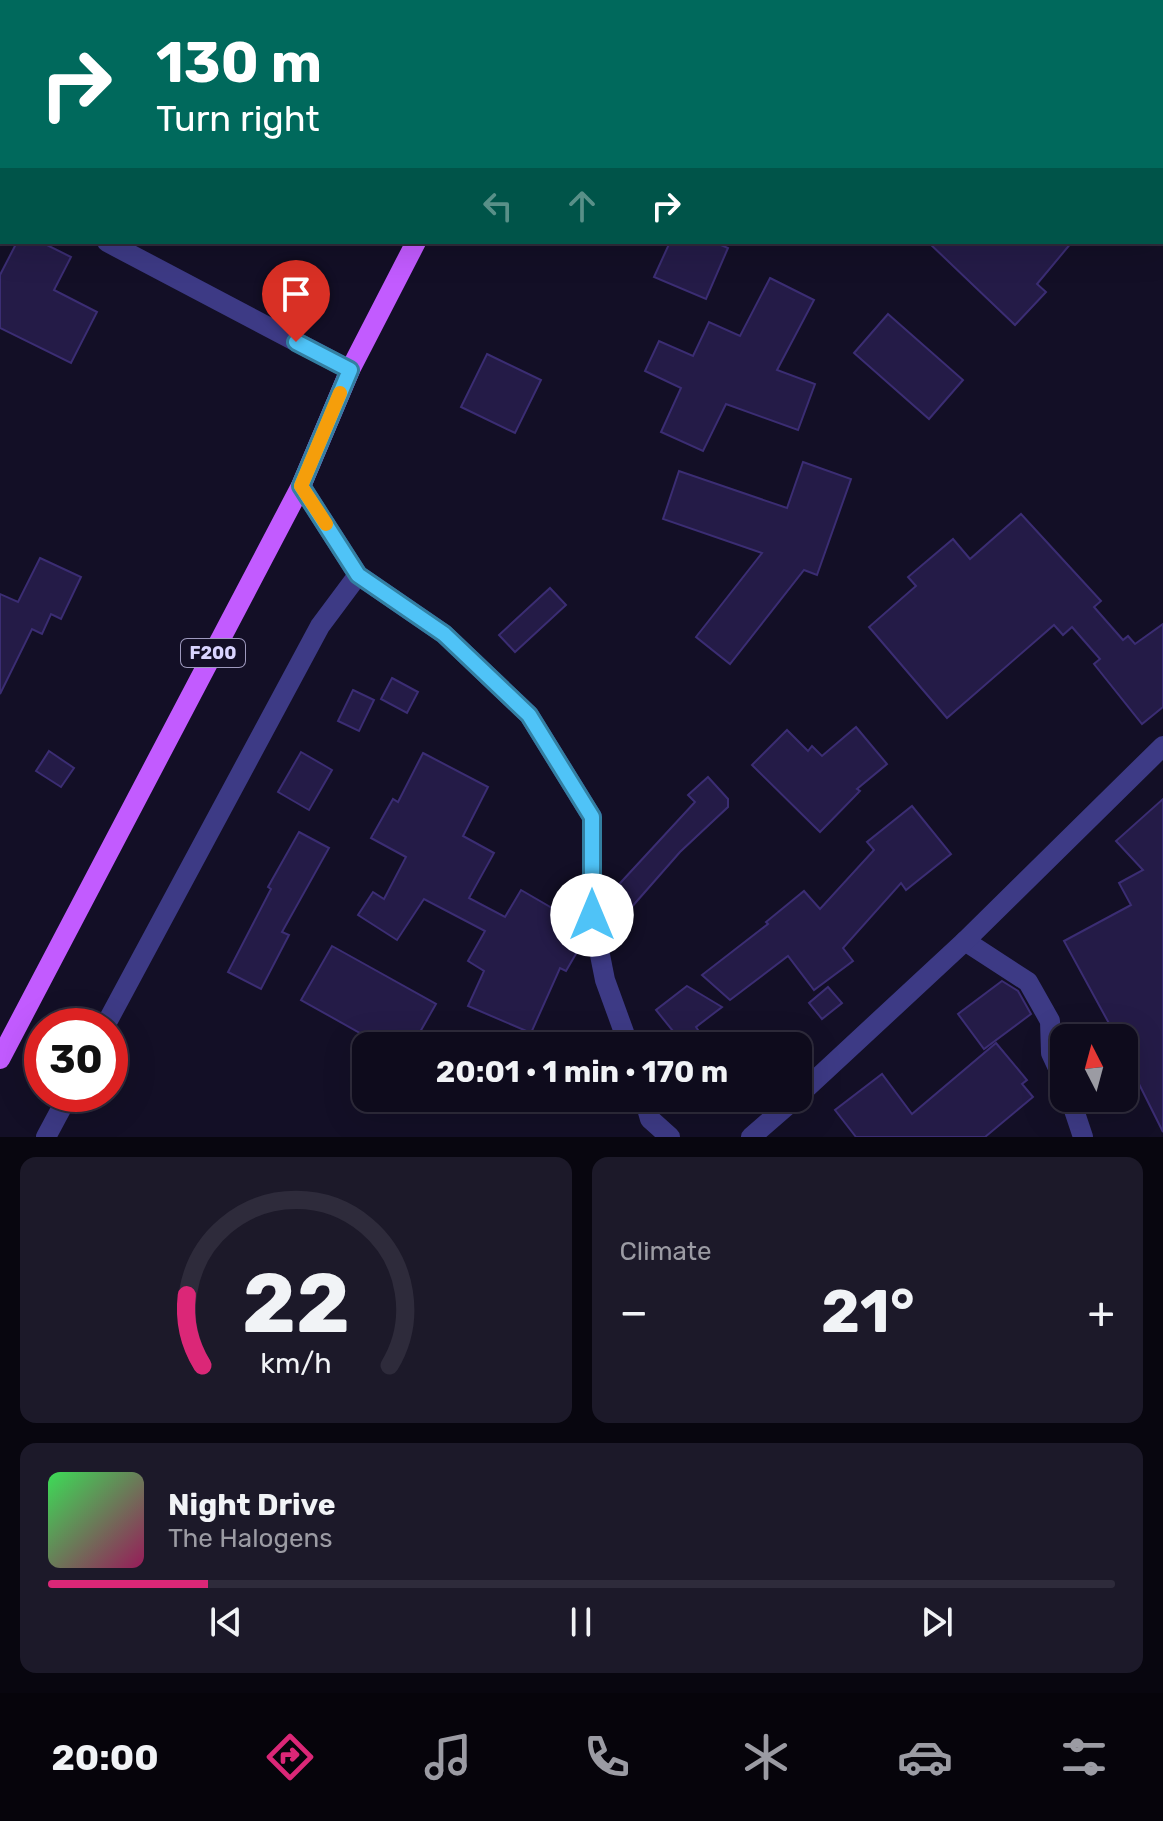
<!DOCTYPE html>
<html lang="en">
<head>
<meta charset="utf-8">
<style>
  :root { --surface:#0e0b1c; --page:#1c1929; --text:#f1f3f6; --muted:#9b9ba3; --line:#2e2b3b; --accent:#db2777 }
  body { margin:0; font-family:Rubik,sans-serif; background:var(--page); color:var(--text); height:100vh; display:flex; flex-direction:column; font-size:30px; white-space:nowrap }
  * { box-sizing:border-box; margin:0 }
  p { font-size:26px; color:var(--muted) }
  .icon { flex:none; width:44px; height:44px; fill:none; stroke:currentColor; stroke-width:2; stroke-linecap:round; stroke-linejoin:round }
  .map { position:relative; height:1137px; overflow:hidden }
  .sheet { display:flex; flex-direction:column; gap:20px; padding:20px; background:#08060f; flex:1 }
  .sheet>* { flex:none }
  .banner { position:absolute; left:0px; top:0px; width:1164px; height:244px; box-shadow:0 8px 32px #0002,0 0 0 2px var(--line); background:#00695c; color:#fff; overflow:hidden }
  .needle { width:52px; rotate:354deg }
  .tools { position:absolute; left:1050px; top:1024px; display:grid; gap:16px }
  .tools a { display:grid; place-items:center; width:88px; height:88px; border-radius:16px; background:var(--surface); box-shadow:0 8px 32px #0002,0 0 0 2px var(--line); font-size:40px }
  .speed { position:absolute; left:24px; top:1008px; display:flex; gap:16px; font-size:40px; font-weight:700; text-align:center }
  .speed>* { display:grid; place-content:center; width:104px; height:104px; border-radius:50%; background:var(--surface); box-shadow:0 8px 32px #0002,0 0 0 2px var(--line); line-height:1 }
  .speed .limit { border:12px solid #d22; background:#fff; color:#111 }
  .pin { position:absolute; display:grid; place-items:center; width:68px; height:68px; color:#fff; margin:-82px -34px; border-radius:50% 50% 50% 0; rotate:-45deg; box-shadow:0 0 8px #0007 }
  .pin .icon { rotate:45deg }
  .me { position:absolute; width:88px; margin:-44px; rotate:0deg; stroke-linejoin:round; filter:drop-shadow(0 0 6px #0008) }
  .turn { display:flex; align-items:center; gap:28px; height:168px; padding:0 24px; font-size:36px }
  .turn .icon { width:104px; height:104px; stroke-width:2.5 }
  .turn b { display:block; font-size:56px; line-height:68px }
  .lanes { display:flex; align-items:center; height:76px; padding:0 24px; background:#0003; justify-content:center; gap:40px; direction:ltr }
  .lanes .off { opacity:.35 }
  .big { font-size:60px; font-weight:700; line-height:1.1 }
  .sheet .card { flex:1; display:flex; flex-direction:column; justify-content:center; gap:12px; min-width:0; padding:0 28px; border-radius:16px; background:var(--page) }
  .sheet .dial { align-items:center; gap:0 }
  .dial svg { height:208px; overflow:visible; fill:none; stroke:var(--line); stroke-width:7; stroke-linecap:round; text-anchor:middle }
  .dial text { fill:var(--text); stroke:none }
  .song { display:flex; align-items:center; gap:24px }
  .cover { width:96px; height:96px; border-radius:12px; background:linear-gradient(135deg,hsl(130 70% 55%),hsl(330 70% 35%)) }
  .played { height:8px; border-radius:4px; background:linear-gradient(90deg,var(--accent) 15%,var(--line) 15%) }
  .keys { display:flex; justify-content:space-around; direction:ltr }
  .heat { display:flex; justify-content:space-between; align-items:center; font-size:44px; direction:ltr }
  .sheet .tiles { flex:1; display:grid; gap:20px; grid-template-columns:1fr 1fr }
  .card:last-child { grid-column:span 2 }
  .trip { position:absolute; left:352px; top:1032px; width:460px; height:80px; border-radius:16px; background:var(--surface); box-shadow:0 8px 32px #0002,0 0 0 2px var(--line); font-weight:700; line-height:80px; text-align:center }
  .dock { display:flex; height:128px; justify-content:space-around; align-items:center; background:#06040b; color:var(--muted) }
  .dock .icon { width:56px; height:56px }
  .dock .active { color:var(--accent) }
  .dock b { font-size:36px; color:var(--text) }
  .map>svg:first-child { display:block }
  .building { fill:#241b47; stroke:#3b2d73; stroke-width:2 }
  .lines { fill:none; stroke-linecap:round; stroke-linejoin:round }
  .street { stroke:#3d3a85; stroke-width:20 }
  .primary { stroke:#c25bff; stroke-width:20 }
  .route-casing { stroke:#337fa1; stroke-width:20 }
  .route { stroke:#4fc3f7; stroke-width:14 }
  .slow { stroke:#f59e0b; stroke-width:14 }
  .labels { text-anchor:middle; dominant-baseline:central; stroke-width:8; stroke-linejoin:round; paint-order:stroke }
  .shield { fill:#130f26; stroke:#9e99be; stroke-width:2 }
  .shield-label { font-size:18px; font-weight:bold; fill:#d9d4ff }
</style>
</head>
<body>
<div class="map">
<svg width="1163" height="1137" viewBox="0 0 1163 1137">
  <rect width="100%" height="100%" fill="#130f26"/>
  <g class="building">
    <polygon points="17,242 41,242 71,257 54,290 97,312 71,363 0,328 0,275"/>
    <polygon points="670,242 714,242 728,248 706,299 654,277"/>
    <polygon points="928,242 1072,242 1037,284 1046,292 1015,325"/>
    <polygon points="770,278 814,300 777,370 815,384 798,430 726,404 703,451 661,432 681,388 645,371 659,341 693,356 709,322 740,336"/>
    <polygon points="888,314 963,380 929,419 854,353"/>
    <polygon points="487,354 541,380 515,433 461,407"/>
    <polygon points="803,462 851,479 817,575 804,570 730,664 696,637 762,553 663,519 679,471 787,508"/>
    <polygon points="1021,514 1101,601 1094,607 1123,640 1128,636 1135,644 1163,624 1163,707 1142,724 1094,664 1100,659 1072,627 1063,635 1054,625 947,718 869,627 916,586 908,577 953,539 970,559"/>
    <polygon points="40,558 81,577 61,619 51,614 42,634 32,629 0,694 0,594 18,602"/>
    <polygon points="550,588 566,605 515,652 499,635"/>
    <polygon points="392,678 418,692 407,713 381,699"/>
    <polygon points="353,690 374,700 359,731 338,721"/>
    <polygon points="856,727 887,764 857,789 860,791 820,832 752,765 787,730 808,751 812,746 822,756"/>
    <polygon points="49,751 74,768 61,787 36,771"/>
    <polygon points="301,752 332,770 309,810 278,792"/>
    <polygon points="423,753 488,787 463,836 494,853 469,898 505,917 521,890 581,925 584,940 566,971 560,968 531,1033 468,1006 484,971 468,961 485,931 424,899 397,940 358,915 373,892 384,899 406,857 371,838 393,799 398,802"/>
    <polygon points="708,777 728,799 728,807 680,852 630,909 611,893 695,802 688,795"/>
    <polygon points="1163,799 1163,1132 1126,1058 1124,1038 1117,1038 1064,941 1131,905 1119,883 1143,870 1116,841"/>
    <polygon points="912,806 951,854 906,890 901,883 843,948 853,961 814,990 788,956 730,1000 702,975 768,924 766,922 804,891 820,909 874,850 867,842"/>
    <polygon points="299,832 329,848 282,932 289,935 261,989 228,972 271,889 268,887"/>
    <polygon points="332,946 436,1004 412,1046 383,1046 301,1000"/>
    <polygon points="1002,981 1018,991 1031,1014 984,1049 958,1014"/>
    <polygon points="687,986 722,1007 696,1027 709,1046 685,1046 656,1010"/>
    <polygon points="828,987 842,1003 822,1019 809,1003"/>
    <polygon points="996,1043 1027,1080 1022,1084 1033,1097 985,1137 856,1137 835,1110 882,1074 912,1114"/>
  </g>
  <g class="lines">
    <g class="street">
      <polyline points="0,185 2,186"/>
      <polyline points="107,242 350,370"/>
      <polyline points="301,486 358,575 444,634 529,715 592,817 592,915 605,980 629,1046"/>
      <polyline points="965,941 1028,982 1050,1021 1051,1053 1064,1081"/>
      <polyline points="105,1026 320,626 358,575"/>
      <polyline points="798,1096 965,941 1163,746"/>
      <polyline points="644,1098 650,1119 670,1137"/>
      <polyline points="1070,1098 1083,1137"/>
      <polyline points="46,1137 69,1094"/>
      <polyline points="751,1137 796,1098"/>
    </g>
    <g class="primary">
      <polyline points="538,2 539,0"/>
      <polyline points="0,1059 301,486 350,370 416,242"/>
    </g>
  </g>
  <g class="lines">
    <g class="route-casing">
      <polyline id="route" points="296,342 350,370 301,486 358,575 444,634 529,715 592,817 592,915"/>
    </g>
    <use href="#route" class="route"/>
    <polyline class="slow" points="326,524 301,486 340,393"/>
  </g>
  <g class="labels">
    <rect class="shield" x="181" y="639" width="64" height="28" rx="6"/>
    <g class="shield-label">
      <text x="213" y="653">F200</text>
    </g>
  </g>
</svg>
<div class="tools">
<a><svg class="needle" viewBox="-14 -14 28 28"><path d="M0-13l5 13h-10z" fill="#e53935"/><path d="M0 13l5-13h-10z" fill="#9b9ba3"/></svg></a>
</div>
<div class="speed"><div class="limit">30</div></div>
<div class="pin" style="left:296px;top:342px;background:#d93025"><svg class="icon" aria-label="arrive" viewBox="0 0 24 24"><path d="M6 21V4h12l-3 4 3 4H6"/></svg></div>
<svg class="me" style="left:592px;top:915px" viewBox="-20 -20 40 40"><circle r="19" fill="#fff"/><path d="M0-13L10 11 0 6-10 11z" fill="#4fc3f7"/></svg>
<div class="trip">20:01 · 1 min · 170 m</div>
<div class="banner">
<div class="turn"><svg class="icon" aria-label="right" viewBox="0 0 24 24"><path d="M7 20v-9h11M14 6l5 5-5 5"/></svg><div><b>130 m</b>Turn right</div></div>
<div class="lanes"><svg class="icon off" aria-label="left" viewBox="0 0 24 24"><path d="M17 20v-9H6M10 6l-5 5 5 5"/></svg><svg class="icon off" aria-label="ahead" viewBox="0 0 24 24"><path d="M12 20V5M6 11l6-6 6 6"/></svg><svg class="icon" aria-label="right" viewBox="0 0 24 24"><path d="M7 20v-9h11M14 6l5 5-5 5"/></svg></div>
</div>
</div>
<section class="sheet">
<div class="tiles">
<div class="card dial"><svg viewBox="0 0 100 80">
<path d="M14 69A42 42 0 1 1 86 69"/>
<path d="M14 69A42 42 0 0 1 8 42" stroke="#db2777"/>
<text x="50" y="56" font-size="32" font-weight="700">22</text>
<text x="50" y="72" font-size="11">km/h</text>
</svg></div>
<div class="card"><p>Climate</p>
<div class="heat"><a>−</a><b class="big">21°</b><a>+</a></div>
</div>
<div class="card">
<div class="song"><i class="cover"></i><div><b>Night Drive</b><p>The Halogens</p></div></div>
<div class="played"></div>
<div class="keys"><svg class="icon" aria-label="previous" viewBox="0 0 24 24"><path d="M18 5L8 12l10 7zM5 5v14"/></svg><svg class="icon" aria-label="pause" viewBox="0 0 24 24"><path d="M8 5v14M16 5v14"/></svg><svg class="icon" aria-label="next" viewBox="0 0 24 24"><path d="M6 5l10 7-10 7zM19 5v14"/></svg></div>
</div>
</div>
</section>
<nav class="dock">
<b>20:00</b>
<svg class="icon active" aria-label="directions" viewBox="0 0 24 24"><path d="M12 3l9 9-9 9-9-9zM9 14v-3h6M13 9l2 2-2 2"/></svg>
<svg class="icon" aria-label="music" viewBox="0 0 24 24"><path d="M9 18V5l10-2v13"/><circle cx="6" cy="18" r="3"/><circle cx="16" cy="16" r="3"/></svg>
<svg class="icon" aria-label="phone" viewBox="0 0 24 24"><path d="M5 4h4l2 5-3 2q2 4 5 5l2-3 5 2v4C11 20 4 13 5 4z"/></svg>
<svg class="icon" aria-label="climate" viewBox="0 0 24 24"><path d="M12 3v18M4 7l16 10M4 17L20 7"/></svg>
<svg class="icon" aria-label="car" viewBox="0 0 24 24"><path d="M5 17H2v-5l4-1 3-4h7l3 4 3 1v5h-3M9 17h6M6 11h13"/><circle cx="7" cy="17" r="2"/><circle cx="17" cy="17" r="2"/></svg>
<svg class="icon" aria-label="filters" viewBox="0 0 24 24"><path d="M4 7h16M4 17h16"/><circle cx="9" cy="7" r="2"/><circle cx="15" cy="17" r="2"/></svg>
</nav>
</body>
</html>
